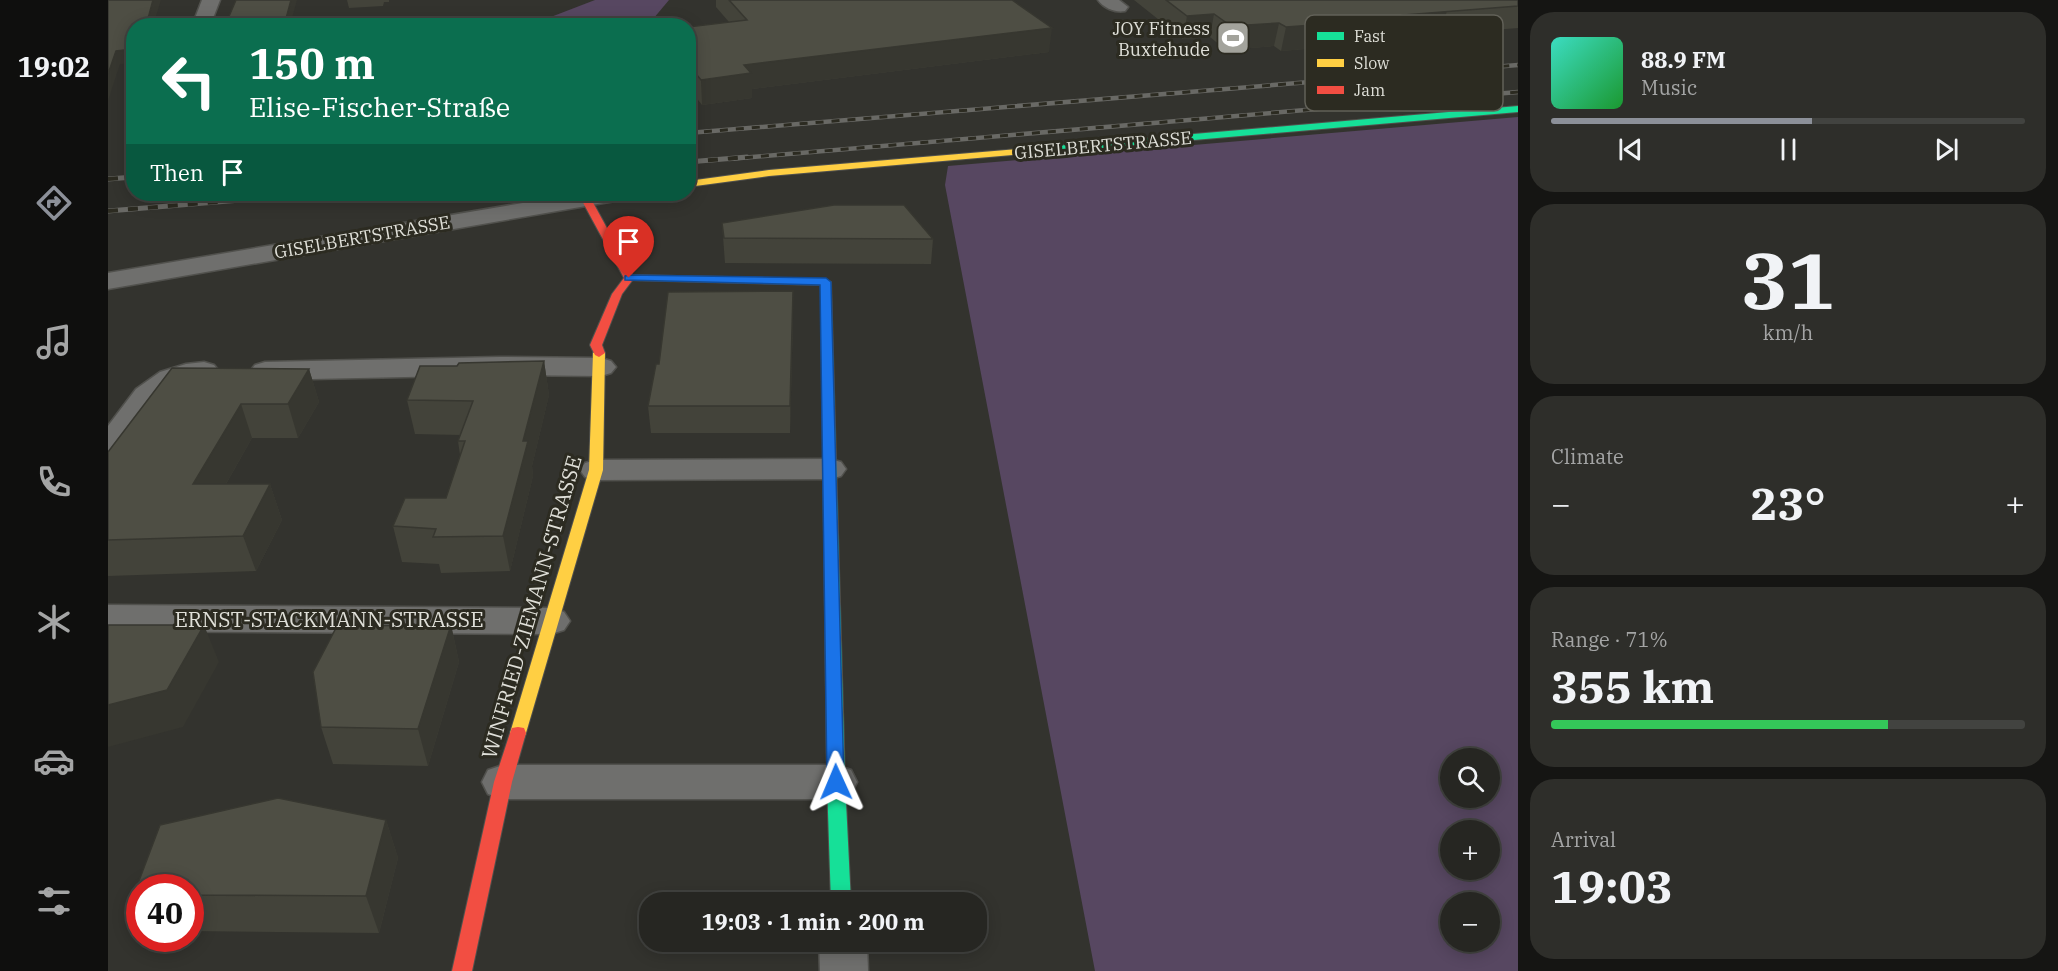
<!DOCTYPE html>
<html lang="en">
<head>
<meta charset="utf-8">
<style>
  :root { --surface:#262622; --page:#2e2e2a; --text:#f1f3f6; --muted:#a4a5a5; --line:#424340; --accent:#8c9099 }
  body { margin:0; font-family:"IBM Plex Serif",serif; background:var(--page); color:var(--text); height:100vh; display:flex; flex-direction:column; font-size:22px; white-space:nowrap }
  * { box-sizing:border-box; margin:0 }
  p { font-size:20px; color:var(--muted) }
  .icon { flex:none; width:33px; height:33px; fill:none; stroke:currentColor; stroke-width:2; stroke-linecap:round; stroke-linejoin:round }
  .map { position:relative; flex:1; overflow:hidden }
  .panel { display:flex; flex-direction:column; gap:12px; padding:12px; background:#151513; width:540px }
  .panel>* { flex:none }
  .hud { position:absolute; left:18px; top:18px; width:570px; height:183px; border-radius:24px; box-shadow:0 3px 15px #0003,0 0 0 2px var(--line); background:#0b6e4f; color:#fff; overflow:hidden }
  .fabs { position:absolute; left:1332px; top:748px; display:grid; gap:12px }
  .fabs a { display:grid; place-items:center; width:60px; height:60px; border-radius:50%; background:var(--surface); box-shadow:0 3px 15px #0003,0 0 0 2px var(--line); font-size:30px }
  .speed { position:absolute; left:18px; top:874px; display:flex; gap:12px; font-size:30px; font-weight:700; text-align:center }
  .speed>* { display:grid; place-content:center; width:78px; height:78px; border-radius:50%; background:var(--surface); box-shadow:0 3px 15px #0003,0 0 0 2px var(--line); line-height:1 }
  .speed .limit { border:9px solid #d22; background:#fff; color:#111 }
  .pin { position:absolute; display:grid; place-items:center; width:51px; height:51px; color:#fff; margin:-62px -26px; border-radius:50% 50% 50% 0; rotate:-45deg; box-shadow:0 0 6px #0007 }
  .pin .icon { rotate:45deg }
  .me { position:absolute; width:66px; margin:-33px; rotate:359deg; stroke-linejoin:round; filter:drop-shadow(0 0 4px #0008) }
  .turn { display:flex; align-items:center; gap:21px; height:126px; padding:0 24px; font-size:27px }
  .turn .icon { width:78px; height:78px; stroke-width:2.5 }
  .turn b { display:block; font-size:42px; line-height:51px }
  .then { display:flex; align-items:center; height:57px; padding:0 24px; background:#0003; gap:12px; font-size:22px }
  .big { font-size:45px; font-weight:700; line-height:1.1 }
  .panel .tile { flex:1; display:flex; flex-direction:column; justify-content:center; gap:9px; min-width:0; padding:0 21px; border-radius:24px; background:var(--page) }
  .panel .dial { align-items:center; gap:0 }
  .dial b { font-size:78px; line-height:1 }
  .song { display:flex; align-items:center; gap:18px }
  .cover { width:72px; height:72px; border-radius:9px; background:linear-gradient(135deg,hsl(170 70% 55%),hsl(130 70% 35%)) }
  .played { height:6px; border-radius:3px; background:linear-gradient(90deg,var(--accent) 55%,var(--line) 55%) }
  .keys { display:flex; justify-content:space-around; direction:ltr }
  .heat { display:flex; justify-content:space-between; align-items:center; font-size:33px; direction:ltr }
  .charge { height:9px; border-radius:4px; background:linear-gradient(90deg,#34c759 71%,var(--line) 0) }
  .trip { position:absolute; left:531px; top:892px; width:348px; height:60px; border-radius:24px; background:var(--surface); box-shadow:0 3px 15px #0003,0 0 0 2px var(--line); font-weight:700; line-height:60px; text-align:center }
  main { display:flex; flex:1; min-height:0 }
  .tab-bar { display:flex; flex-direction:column; width:108px; justify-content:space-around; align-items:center; background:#0f0f0e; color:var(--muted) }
  .tab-bar .icon { width:42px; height:42px }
  .tab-bar .selected { color:var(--accent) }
  .tab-bar b { font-size:27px; color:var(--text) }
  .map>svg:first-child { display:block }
  .green { fill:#574761; fill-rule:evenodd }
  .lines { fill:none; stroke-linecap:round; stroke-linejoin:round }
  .street-casing { stroke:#51514d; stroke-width:3 }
  .fast-casing { stroke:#51514d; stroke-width:2 }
  .slow-casing { stroke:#51514d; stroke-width:2 }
  .jam-casing { stroke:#51514d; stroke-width:2 }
  .street { fill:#6f6f6d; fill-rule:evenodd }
  .fast { fill:#16e098; fill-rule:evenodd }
  .slow { fill:#ffcf43; fill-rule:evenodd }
  .jam { fill:#f24e42; fill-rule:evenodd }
  .rail-far1-casing { stroke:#696965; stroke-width:4.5 }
  .rail-casing { stroke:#696965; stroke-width:5 }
  .rail-far1 { stroke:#2c2b21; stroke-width:3; stroke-dasharray:8; stroke-linecap:butt }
  .rail { stroke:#2c2b21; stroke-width:4; stroke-dasharray:10; stroke-linecap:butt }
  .wall { fill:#43433a }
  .shaded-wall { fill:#373730 }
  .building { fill:#4e4e44; stroke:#373730; stroke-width:1.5 }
  .route { fill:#1a73e8; stroke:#114b97; stroke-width:1.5 }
  .labels { text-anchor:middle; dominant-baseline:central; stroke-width:6; stroke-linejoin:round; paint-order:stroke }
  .far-poi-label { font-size:18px; fill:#dfdfd8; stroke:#2c2b21; text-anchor:end }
  .far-street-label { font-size:18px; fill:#dfdfd8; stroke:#2c2b21 }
  .street-label { font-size:21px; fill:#dfdfd8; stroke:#2c2b21 }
  .key { fill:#2c2b21; stroke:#626158; stroke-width:1.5 }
  .key-label { font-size:16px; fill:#dfdfd8 }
</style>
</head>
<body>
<main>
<nav class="tab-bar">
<b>19:02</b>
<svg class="icon selected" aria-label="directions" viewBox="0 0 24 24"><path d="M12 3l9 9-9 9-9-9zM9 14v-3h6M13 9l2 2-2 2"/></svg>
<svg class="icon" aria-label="music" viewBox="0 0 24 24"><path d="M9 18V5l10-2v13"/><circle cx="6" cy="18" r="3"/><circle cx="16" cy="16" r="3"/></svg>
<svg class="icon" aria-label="phone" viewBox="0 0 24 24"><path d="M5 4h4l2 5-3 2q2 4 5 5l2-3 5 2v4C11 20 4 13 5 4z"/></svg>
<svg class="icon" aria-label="climate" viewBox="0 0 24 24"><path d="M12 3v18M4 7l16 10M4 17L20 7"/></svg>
<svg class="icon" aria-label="car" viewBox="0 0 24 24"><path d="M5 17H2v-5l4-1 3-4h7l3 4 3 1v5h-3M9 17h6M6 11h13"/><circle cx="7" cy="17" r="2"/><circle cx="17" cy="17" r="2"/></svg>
<svg class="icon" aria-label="filters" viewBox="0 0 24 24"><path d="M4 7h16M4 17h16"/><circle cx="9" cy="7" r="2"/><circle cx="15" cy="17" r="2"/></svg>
</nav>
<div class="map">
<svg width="1410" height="971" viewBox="0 0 1410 971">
  <rect width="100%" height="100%" fill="#33332e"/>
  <g class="green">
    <polygon points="487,0 561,0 540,25 422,25"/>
    <path d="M1410,117v854h-423l-150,-786 3,-19zM1342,759h40v39h-40zM1342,831h40v39h-40zM1342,903h40v39h-40z"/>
  </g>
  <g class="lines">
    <g class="street-casing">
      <g id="street">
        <polygon points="94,0 112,0 102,26 84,26"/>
        <path d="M990,0h21l9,7 -3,4c-10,2 -21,-3 -27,-11z"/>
        <polygon points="468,194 519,194 515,199 507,201 0,289 0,273"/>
        <polygon points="391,357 493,358 503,361 508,367 503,373 493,376 391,375 157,380 147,377 142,371 147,365 157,362"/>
        <path d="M96,362l10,3 5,6 -5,6c-10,3 -22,3 -32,7 -29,13 -46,46 -63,71l-11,3v-32l28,-37 24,-17 26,-8z"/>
        <polygon points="722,459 733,462 738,469 733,476 722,479 488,480 477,477 472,470 477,463 488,460"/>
        <polygon points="0,605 443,608 456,612 462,621 456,630 443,634 0,631"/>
        <polygon points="395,765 728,765 743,770 749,782 743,794 728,799 395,799 380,794 374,782 380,770"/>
        <polygon points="711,942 759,942 760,971 712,971"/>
      </g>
    </g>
    <g class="fast-casing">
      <g id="fast">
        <polygon points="1410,106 1410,112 935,153 930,150 935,147"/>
        <polygon points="521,275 718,279 723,282 737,782 743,903 723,903 719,782 713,285 517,280 517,276"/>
      </g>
    </g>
    <g class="slow-casing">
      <g id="slow">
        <polygon points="935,147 938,148 938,152 661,176 580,187 580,181 661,170"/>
        <polygon points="491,349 497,353 495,470 418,733 416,738 410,739 404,738 402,733 481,470 485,353"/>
      </g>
    </g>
    <g class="jam-casing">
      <g id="jam">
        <polygon points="477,194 482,197 526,278 514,294 494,345 497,353 491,357 487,355 482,345 504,294 516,278 472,197"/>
        <polygon points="410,727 416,728 418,733 404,782 364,971 344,971 386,782 402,733 404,728"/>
      </g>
    </g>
    <use href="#street" class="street"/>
    <use href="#fast" class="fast"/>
    <use href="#slow" class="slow"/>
    <use href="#jam" class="jam"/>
    <g class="rail-far1-casing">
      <g id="rail-far1">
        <polyline points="580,133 1410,65"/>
        <polyline points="621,159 1410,92"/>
      </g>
    </g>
    <g class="rail-casing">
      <g id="rail">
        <polyline points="580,162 639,157"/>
        <polyline points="0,179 26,177"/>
        <polyline points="0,211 206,194"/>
      </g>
    </g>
    <use href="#rail-far1" class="rail-far1"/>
    <use href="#rail" class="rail"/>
  </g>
  <g class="wall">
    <polygon points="239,0 281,0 281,2 276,2 275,6 241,8"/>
    <polygon points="608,0 904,0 941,52 644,89 644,98 594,105 580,87 580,27 621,22 608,7"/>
    <polygon points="1026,0 1410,0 1410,28 1295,37 1294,41 1173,51 1166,46 1118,50 1102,37 1075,39"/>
    <polygon points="614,223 825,239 823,264 617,263"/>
    <polygon points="685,316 682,433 543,433 540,406 551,364"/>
    <polygon points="436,361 441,395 424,466 425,476 402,571 333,573 331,564 294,562 285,526 338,498 352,455 350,441 352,435 307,434 299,400 349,366"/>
    <polygon points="201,369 211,402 190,438 144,438 118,484 162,484 174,520 148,571 0,576 0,452"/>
    <polygon points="343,625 351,662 320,766 225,764 213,727"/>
    <polygon points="170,798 278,820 290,858 271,933 82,931 82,888 32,888 32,904 26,894 52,825"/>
  </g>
  <g class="shaded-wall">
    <polygon points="45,0 53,0 45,26 38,26"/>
    <polygon points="183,0 189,0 182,26 176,26"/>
    <polygon points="1339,11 1332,34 1295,37 1294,41 1173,51 1178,27"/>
    <polygon points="1106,14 1102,37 1075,39 1079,16"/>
    <polygon points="1171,23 1166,46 1118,50 1123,26"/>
    <polygon points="944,28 941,52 644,89 644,98 594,105 593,80 636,65"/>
    <polygon points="26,49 26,63 12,64 0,101 0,74 8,51"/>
    <polygon points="685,291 685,316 682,433 682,406"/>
    <polygon points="436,361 441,395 424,466 425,476 402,571 395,536 415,441"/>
    <polygon points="201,369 211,402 190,438 180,404"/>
    <polygon points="133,404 144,438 98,519 85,484"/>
    <polygon points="162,484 174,520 148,571 135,536"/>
    <polygon points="96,625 111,662 75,727 0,747 0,705"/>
    <polygon points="343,625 351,662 320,766 310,729"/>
    <polygon points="278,820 290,858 271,933 258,896"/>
  </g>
  <g class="building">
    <polygon points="0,0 45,0 38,26 26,26 26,49 8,51 0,74"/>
    <polygon points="128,0 183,0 176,26 118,26 119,21"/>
    <polygon points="621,0 904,0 944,28 636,65 643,73 593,80 580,64 580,27 639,20"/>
    <polygon points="1058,0 1410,0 1410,6 1295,15 1300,18 1178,27 1171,23 1123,26 1106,14 1079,16"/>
    <polygon points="376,19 377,26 362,26"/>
    <polygon points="726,205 796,205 825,239 616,238 614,223"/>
    <polygon points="685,291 682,406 540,406 548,364 551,364 560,292"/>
    <polygon points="436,361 415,441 420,441 395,536 325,537 328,529 285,526 297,498 338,498 357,441 350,441 365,401 299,400 312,366 349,366 351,363"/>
    <polygon points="64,368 201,369 180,404 133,404 85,484 162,484 135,536 0,540 0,452"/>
    <polygon points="0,625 96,625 59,690 0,705"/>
    <polygon points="343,625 310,729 213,727 205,672 229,626"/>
    <polygon points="170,798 278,820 258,896 82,895 82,888 32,888 32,894 26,894 52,825"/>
  </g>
  <polygon class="route" points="521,275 718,278 723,282 736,782 734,787 728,789 721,787 719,782 712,285 517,280 517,276"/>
  <defs>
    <g id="stadium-square" transform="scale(1.725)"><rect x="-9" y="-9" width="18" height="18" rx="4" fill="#a3a39c" stroke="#2c2b21"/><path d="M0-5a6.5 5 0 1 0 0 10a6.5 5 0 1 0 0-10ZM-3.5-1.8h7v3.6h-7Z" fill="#fff"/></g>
  </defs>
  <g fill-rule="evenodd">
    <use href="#stadium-square" x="1125" y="38"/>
  </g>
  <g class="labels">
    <g class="far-poi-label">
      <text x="1102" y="28">JOY Fitness<tspan x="1102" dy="21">Buxtehude</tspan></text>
    </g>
    <g class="far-street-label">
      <text transform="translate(995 145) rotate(-5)">GISELBERTSTRASSE</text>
      <text transform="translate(254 237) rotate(-10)">GISELBERTSTRASSE</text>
    </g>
    <g class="street-label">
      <text transform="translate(423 607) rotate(-74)">WINFRIED-ZIEMANN-STRASSE</text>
      <text x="221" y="619">ERNST-STACKMANN-STRASSE</text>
    </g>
  </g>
  <rect x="1197" y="15" width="198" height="96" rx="9" class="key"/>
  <rect x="1209" y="32" width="27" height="8" fill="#16e098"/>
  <rect x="1209" y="59" width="27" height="8" fill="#ffcf43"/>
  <rect x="1209" y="86" width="27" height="8" fill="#f24e42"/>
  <g class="key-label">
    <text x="1246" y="42">Fast</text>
    <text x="1246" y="69">Slow</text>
    <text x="1246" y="96">Jam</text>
  </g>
</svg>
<div class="fabs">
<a><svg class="icon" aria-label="search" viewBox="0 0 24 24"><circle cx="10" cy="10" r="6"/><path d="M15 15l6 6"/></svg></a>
<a>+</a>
<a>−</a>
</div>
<div class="speed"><div class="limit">40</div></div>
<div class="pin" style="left:521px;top:278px;background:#d93025"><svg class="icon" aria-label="arrive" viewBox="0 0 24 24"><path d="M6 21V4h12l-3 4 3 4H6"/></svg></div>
<svg class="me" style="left:728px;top:782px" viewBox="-20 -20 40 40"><path d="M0-17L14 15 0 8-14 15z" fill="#1a73e8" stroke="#fff" stroke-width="4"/></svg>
<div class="trip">19:03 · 1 min · 200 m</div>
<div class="hud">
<div class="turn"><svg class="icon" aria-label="left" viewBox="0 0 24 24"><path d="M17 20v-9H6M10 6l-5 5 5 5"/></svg><div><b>150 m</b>Elise-Fischer-Straße</div></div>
<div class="then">Then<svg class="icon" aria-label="arrive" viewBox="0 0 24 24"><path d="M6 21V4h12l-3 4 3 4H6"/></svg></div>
</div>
</div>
<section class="panel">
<div class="tile">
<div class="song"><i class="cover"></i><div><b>88.9 FM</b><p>Music</p></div></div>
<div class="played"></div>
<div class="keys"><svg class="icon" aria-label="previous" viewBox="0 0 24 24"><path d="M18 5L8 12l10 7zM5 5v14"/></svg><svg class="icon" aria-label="pause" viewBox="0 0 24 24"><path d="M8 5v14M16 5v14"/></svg><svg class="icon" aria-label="next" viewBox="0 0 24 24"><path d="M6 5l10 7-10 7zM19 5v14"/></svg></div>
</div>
<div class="tile dial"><b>31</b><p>km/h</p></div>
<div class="tile"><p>Climate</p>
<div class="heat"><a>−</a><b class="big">23°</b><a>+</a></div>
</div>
<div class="tile"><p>Range · 71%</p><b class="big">355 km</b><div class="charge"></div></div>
<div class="tile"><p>Arrival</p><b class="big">19:03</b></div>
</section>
</main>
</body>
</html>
